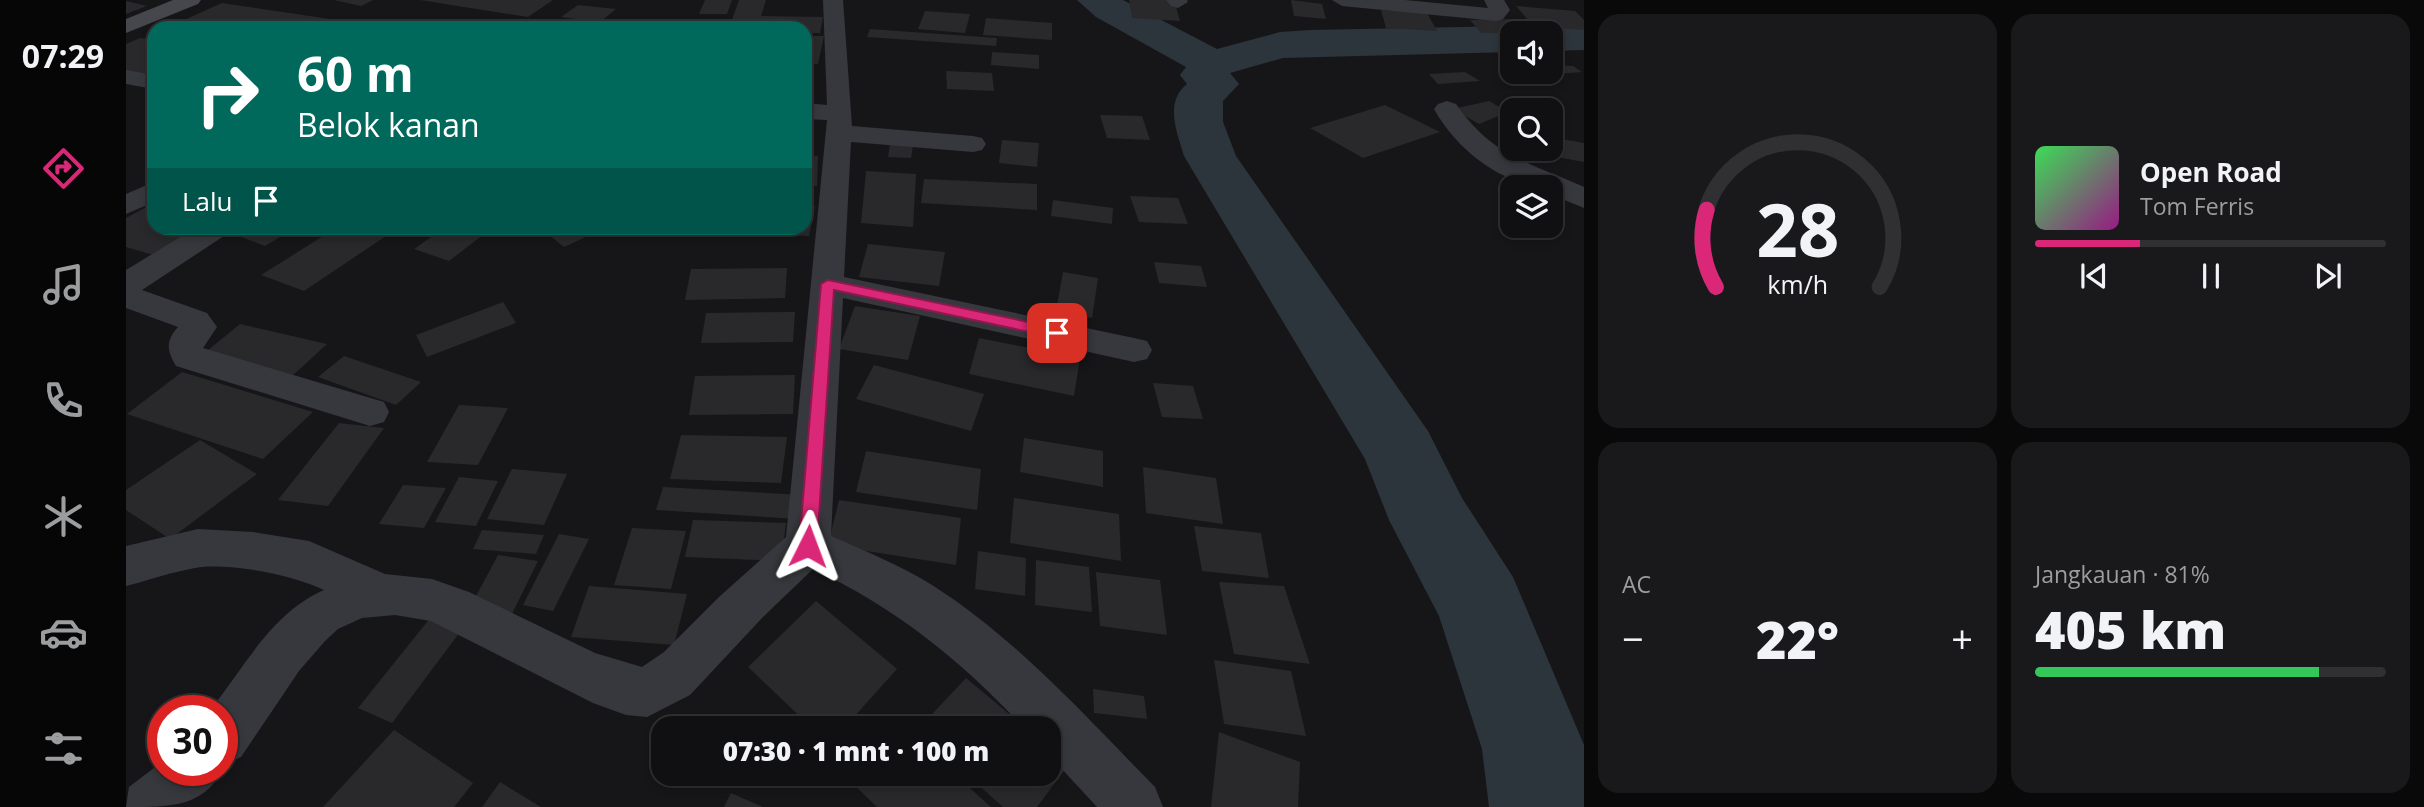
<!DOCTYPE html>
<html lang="id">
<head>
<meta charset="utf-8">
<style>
  :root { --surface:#101012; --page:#19191b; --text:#f1f3f6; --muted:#9c9d9f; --line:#303032; --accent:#db2777 }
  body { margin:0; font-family:"Open Sans",sans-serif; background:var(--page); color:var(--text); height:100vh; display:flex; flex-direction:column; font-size:26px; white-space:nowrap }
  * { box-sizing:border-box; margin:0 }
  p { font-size:23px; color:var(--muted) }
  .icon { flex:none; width:38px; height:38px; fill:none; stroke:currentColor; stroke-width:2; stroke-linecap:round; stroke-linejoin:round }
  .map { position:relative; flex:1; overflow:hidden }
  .drawer { display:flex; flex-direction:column; gap:14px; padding:14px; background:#09090a; width:840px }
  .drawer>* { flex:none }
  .guide { position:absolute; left:21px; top:21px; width:665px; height:214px; border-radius:21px; box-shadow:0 4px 10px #0003,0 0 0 2px var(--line); background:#00695c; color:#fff; overflow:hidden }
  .controls { position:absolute; left:1374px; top:21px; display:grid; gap:14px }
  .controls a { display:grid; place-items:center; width:63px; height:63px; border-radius:14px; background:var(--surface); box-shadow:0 4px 10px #0003,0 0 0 2px var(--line); font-size:35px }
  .speed { position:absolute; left:21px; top:695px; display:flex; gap:14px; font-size:35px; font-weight:700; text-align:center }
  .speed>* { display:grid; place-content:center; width:91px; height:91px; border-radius:50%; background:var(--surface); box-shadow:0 4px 10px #0003,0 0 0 2px var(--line); line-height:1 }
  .speed .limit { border:10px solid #d22; background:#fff; color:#111 }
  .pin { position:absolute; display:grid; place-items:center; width:60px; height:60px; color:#fff; margin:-30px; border-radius:14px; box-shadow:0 4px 10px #0006 }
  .me { position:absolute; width:77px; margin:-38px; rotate:3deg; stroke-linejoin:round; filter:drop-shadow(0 0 5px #0008) }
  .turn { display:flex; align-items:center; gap:24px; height:147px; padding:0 35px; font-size:32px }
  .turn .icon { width:91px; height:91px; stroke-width:2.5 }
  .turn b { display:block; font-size:49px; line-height:60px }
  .then { display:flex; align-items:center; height:66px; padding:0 35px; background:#0003; gap:14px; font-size:26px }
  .big { font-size:52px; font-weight:800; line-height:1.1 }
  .drawer .widget { flex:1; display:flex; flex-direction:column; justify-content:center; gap:10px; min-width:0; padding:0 24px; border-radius:21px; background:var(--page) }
  .drawer .dial { align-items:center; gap:0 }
  .dial svg { height:182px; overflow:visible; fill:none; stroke:var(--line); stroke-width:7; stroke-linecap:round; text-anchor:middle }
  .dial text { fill:var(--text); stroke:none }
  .song { display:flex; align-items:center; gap:21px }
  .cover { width:84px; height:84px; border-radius:10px; background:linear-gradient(135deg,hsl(130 70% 55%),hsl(310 70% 35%)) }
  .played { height:7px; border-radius:4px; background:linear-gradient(90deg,var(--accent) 30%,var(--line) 30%) }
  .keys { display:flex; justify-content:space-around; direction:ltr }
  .heat { display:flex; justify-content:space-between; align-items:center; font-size:38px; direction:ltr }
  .charge { height:10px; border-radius:5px; background:linear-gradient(90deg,#34c759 81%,var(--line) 0) }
  .drawer .tiles { flex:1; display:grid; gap:14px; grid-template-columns:repeat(2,1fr) }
  .trip { position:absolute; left:525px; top:716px; width:410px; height:70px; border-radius:21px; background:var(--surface); box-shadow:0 4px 10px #0003,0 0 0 2px var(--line); font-weight:800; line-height:70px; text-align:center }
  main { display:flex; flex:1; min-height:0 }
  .menu { display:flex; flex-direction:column; width:126px; justify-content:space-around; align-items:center; background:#060607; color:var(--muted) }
  .menu .icon { width:49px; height:49px }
  .menu .selected { color:var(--accent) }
  .menu b { font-size:32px; color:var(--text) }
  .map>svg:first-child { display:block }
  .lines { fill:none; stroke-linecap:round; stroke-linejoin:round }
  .river { fill:#2c353c; fill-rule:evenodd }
  .building { fill:#29292c }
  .street { fill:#37383d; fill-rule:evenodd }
  .secondary { fill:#45474d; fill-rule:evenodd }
  .route { fill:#db2777; stroke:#8e194d; stroke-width:2 }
</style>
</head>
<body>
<main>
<nav class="menu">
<b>07:29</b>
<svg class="icon selected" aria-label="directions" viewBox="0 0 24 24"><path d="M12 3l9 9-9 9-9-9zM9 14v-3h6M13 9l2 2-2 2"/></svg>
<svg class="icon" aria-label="music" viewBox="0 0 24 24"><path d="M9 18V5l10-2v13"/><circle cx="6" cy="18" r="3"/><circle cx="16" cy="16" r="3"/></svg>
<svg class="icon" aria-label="phone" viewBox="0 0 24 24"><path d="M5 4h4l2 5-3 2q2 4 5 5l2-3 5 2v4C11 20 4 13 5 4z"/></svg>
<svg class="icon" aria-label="climate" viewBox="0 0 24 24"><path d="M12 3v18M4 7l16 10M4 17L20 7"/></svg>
<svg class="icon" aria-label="car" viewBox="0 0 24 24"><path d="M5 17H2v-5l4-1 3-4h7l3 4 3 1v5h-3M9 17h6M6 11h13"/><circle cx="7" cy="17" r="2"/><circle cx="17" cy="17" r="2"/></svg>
<svg class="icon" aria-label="filters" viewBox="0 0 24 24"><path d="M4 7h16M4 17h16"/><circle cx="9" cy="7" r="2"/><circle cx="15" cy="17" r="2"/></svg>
</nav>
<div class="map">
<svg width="1458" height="807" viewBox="0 0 1458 807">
  <rect width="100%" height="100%" fill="#161618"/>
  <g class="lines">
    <g class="river">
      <path d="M951,0h46l94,49 63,-17 30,-2 202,-4 17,7h-17v19l-229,6 -53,15 9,11 -16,17v21l13,34 192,275 34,67 51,79 71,168v62h-95l-7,-58 -43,-133 -50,-96 -24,-61 -181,-303c-7,-23 -20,-54 3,-72l-7,-9 6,-8 -90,-50z"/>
      <polygon points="1458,24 1458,50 1424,51 1424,33 1406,33 1409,29"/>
    </g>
  </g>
  <g class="building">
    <polygon points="208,0 247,0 235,6"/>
    <polygon points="294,0 427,0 402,17"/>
    <polygon points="579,0 606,0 601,14 573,14"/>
    <polygon points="613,0 640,0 635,16 697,17 694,33 679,33 679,28 603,28"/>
    <polygon points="1003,0 1048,0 1054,21 1006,18"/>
    <polygon points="1165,0 1196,4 1200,19 1168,16"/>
    <polygon points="0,1 21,6 0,14"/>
    <polygon points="96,3 204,19 188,28 40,28"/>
    <polygon points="452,5 490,9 474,22 435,17"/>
    <polygon points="1390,6 1449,11 1458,20 1458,30 1407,26"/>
    <polygon points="1255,10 1301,13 1311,31 1260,28"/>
    <polygon points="799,11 844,14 839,33 792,29"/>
    <polygon points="860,18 926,23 926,40 857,35"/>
    <polygon points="1387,19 1403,33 1355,33 1344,20"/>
    <polygon points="744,29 871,38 870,46 741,37"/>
    <polygon points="679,36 698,36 692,64 679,63"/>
    <polygon points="14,38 28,40 28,78 0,73 0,44"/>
    <polygon points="866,52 913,55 913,69 865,65"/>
    <polygon points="1424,65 1447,66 1456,72 1430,74"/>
    <polygon points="820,71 866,73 868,91 821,89"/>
    <polygon points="1339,72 1354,81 1312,84 1303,74"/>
    <polygon points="1363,101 1382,112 1353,124 1327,109"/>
    <polygon points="1259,105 1314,132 1237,158 1184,128"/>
    <polygon points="974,115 1016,116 1024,140 981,138"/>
    <polygon points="1424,137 1458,143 1458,162 1420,155 1419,149 1424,149"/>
    <polygon points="876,140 913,143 911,167 873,163"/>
    <polygon points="764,144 787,146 785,158 762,157"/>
    <polygon points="679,156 692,156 691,186 679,186"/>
    <polygon points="740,171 790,174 787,227 735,223"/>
    <polygon points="798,179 911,184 911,210 795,203"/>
    <polygon points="1004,196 1052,198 1062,224 1013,222"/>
    <polygon points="927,200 987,208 986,224 925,216"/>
    <polygon points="28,203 28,228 81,228 34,257 0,247 0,218"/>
    <polygon points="679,206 689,206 683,236 592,232 594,228 679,228"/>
    <polygon points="97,228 169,228 139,246 94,229"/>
    <polygon points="210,228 272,228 178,291 135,275"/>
    <polygon points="318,228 366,228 323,261 288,249"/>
    <polygon points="414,228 472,228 475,230 438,247"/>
    <polygon points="742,244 819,252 813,286 733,277"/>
    <polygon points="1028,262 1075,266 1081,287 1033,283"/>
    <polygon points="661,268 659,298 559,300 565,269"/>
    <polygon points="937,272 972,278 966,318 930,311"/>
    <polygon points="377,302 390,323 301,357 290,335"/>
    <polygon points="729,306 794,316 782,360 713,349"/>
    <polygon points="669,312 667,342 575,343 580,313"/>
    <polygon points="114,324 201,344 165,377 76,355"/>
    <polygon points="853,338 954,358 948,396 843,374"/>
    <polygon points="218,356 295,382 270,405 192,377"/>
    <polygon points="748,365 858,394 845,431 730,399"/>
    <polygon points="56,372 187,412 137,459 1,414"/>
    <polygon points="669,375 667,414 563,415 569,376"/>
    <polygon points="1027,383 1067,386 1077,419 1036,417"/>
    <polygon points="333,405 382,408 352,465 301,462"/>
    <polygon points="213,423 258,428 202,506 152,500"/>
    <polygon points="555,435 661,437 655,483 544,479"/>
    <polygon points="898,438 977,451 977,487 894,472"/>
    <polygon points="74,440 131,474 44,539 0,510 0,490"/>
    <polygon points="740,451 855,469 851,510 730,492"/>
    <polygon points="1017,467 1090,478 1097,524 1020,513"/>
    <polygon points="386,469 441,474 418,525 361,519"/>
    <polygon points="333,477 372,481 350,526 309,522"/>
    <polygon points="277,485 320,488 298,528 253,524"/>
    <polygon points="537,487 676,495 672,519 530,510"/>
    <polygon points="888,498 993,514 995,561 884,543"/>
    <polygon points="713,500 835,518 830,565 702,545"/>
    <polygon points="567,520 660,523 655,561 559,557"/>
    <polygon points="1068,526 1135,533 1143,578 1076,571"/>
    <polygon points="506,528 560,531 545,589 488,585"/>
    <polygon points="356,530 418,535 410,554 347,549"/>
    <polygon points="433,534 463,539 427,611 397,605"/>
    <polygon points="852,551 900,558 899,596 849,589"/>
    <polygon points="372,555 412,561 385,616 343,609"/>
    <polygon points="910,560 963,567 966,612 909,605"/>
    <polygon points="970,572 1034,580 1041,635 974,626"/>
    <polygon points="1093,582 1158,586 1184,664 1108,654"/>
    <polygon points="463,586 561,594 548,645 445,637"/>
    <polygon points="690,601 771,669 718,728 686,728 622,667"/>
    <polygon points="309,612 340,624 266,723 232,708"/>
    <polygon points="1088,660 1165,671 1180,736 1098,724"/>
    <polygon points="840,678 900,728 793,728"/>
    <polygon points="967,689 1018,696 1021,719 968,713"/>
    <polygon points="268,730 347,783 328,807 197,807"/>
    <polygon points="1093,732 1174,762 1172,807 1085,807"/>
    <polygon points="922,747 943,764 911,807 877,807 840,774 922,774"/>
    <polygon points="717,774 828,774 865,807 751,807"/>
    <polygon points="374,782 415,807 356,807"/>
    <polygon points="605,793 637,807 598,807"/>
  </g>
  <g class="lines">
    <g class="street">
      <path d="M697,0h20l9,126 121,10 9,2 4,6 -4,6 -9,2 -122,-10 -7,135 290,61 13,3 5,9 -5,9 -13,3 -291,-64 -12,238c34,15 69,29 101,49 85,54 153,131 223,202l8,20h-66l-49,-53v-26h-24c-62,-67 -128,-120 -211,-159l-50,48 -73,78 -43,22 -21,-2 -33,-12 -162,-82 -36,-6 -33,3 -24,11 -13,12 -26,30 -58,86 -19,8v-55h-12c35,-43 61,-97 114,-120 -31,-15 -95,-28 -129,-22 -23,4 -46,12 -69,18v-40l72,-17 55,3 56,9 76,33 47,5 37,13 126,61 47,14 22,-15 55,-55 67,-60 41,-417 -22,-1v-16l22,2z"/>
      <polygon points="1040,0 1061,0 1062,2 1052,8 1045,6"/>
      <polygon points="1206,0 1279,0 1362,8 1358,0 1378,0 1384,10 1377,19 1370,21 1216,6"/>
      <polygon points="0,70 28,75 28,89 0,84"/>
      <path d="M1321,101l9,3c37,53 72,58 128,83v21l-34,-14v-7c-47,0 -94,-38 -116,-78l4,-5z"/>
      <polygon points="28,182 28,202 0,214 0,194"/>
      <path d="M69,228h36l-4,6 -85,56 65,23 10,14 -14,21 181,54 5,10 -5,10 -14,4 -194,-60c-9,-16 -11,-24 2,-39l-52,-19v-38z"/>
      <path d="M37,761v9h60c-21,37 -51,37 -97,37l3,-20z"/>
    </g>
    <polygon class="secondary" points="47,0 75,0 72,4 0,33 0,19"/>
  </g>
  <polygon class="route" points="702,280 931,328 939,333 931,338 708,290 691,546 689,551 676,551 673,546 695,284"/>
</svg>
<div class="controls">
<a><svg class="icon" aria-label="sound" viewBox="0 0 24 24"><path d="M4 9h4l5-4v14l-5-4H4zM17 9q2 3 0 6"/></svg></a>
<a><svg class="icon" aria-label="search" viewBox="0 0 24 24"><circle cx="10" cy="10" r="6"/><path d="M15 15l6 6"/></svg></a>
<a><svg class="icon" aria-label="layers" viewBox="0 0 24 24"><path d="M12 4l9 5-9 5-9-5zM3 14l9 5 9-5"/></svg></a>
</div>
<div class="speed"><div class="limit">30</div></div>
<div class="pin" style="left:931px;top:333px;background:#d93025"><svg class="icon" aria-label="arrive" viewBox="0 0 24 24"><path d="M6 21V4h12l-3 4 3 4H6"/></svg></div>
<svg class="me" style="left:682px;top:546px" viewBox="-20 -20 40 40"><path d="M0-17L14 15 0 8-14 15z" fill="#db2777" stroke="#fff" stroke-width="4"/></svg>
<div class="trip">07:30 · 1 mnt · 100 m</div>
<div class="guide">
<div class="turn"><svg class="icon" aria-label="right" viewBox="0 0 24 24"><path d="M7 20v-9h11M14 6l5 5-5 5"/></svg><div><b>60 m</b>Belok kanan</div></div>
<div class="then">Lalu<svg class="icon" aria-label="arrive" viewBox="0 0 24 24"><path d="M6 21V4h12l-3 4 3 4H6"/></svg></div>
</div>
</div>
<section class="drawer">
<div class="tiles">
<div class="widget dial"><svg viewBox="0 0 100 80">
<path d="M14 69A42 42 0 1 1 86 69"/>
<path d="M14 69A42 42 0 0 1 10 35" stroke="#db2777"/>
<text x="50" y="56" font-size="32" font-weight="700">28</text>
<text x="50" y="72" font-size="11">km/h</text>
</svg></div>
<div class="widget">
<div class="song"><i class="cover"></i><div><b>Open Road</b><p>Tom Ferris</p></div></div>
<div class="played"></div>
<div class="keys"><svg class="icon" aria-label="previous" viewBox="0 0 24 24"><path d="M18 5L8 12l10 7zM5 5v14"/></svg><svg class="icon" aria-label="pause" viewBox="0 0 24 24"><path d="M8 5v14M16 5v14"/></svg><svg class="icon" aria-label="next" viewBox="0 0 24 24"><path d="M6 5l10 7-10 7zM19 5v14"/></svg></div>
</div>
<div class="widget"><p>AC</p>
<div class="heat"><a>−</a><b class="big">22°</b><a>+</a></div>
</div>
<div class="widget"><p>Jangkauan · 81%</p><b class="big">405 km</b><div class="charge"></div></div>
</div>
</section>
</main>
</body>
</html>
